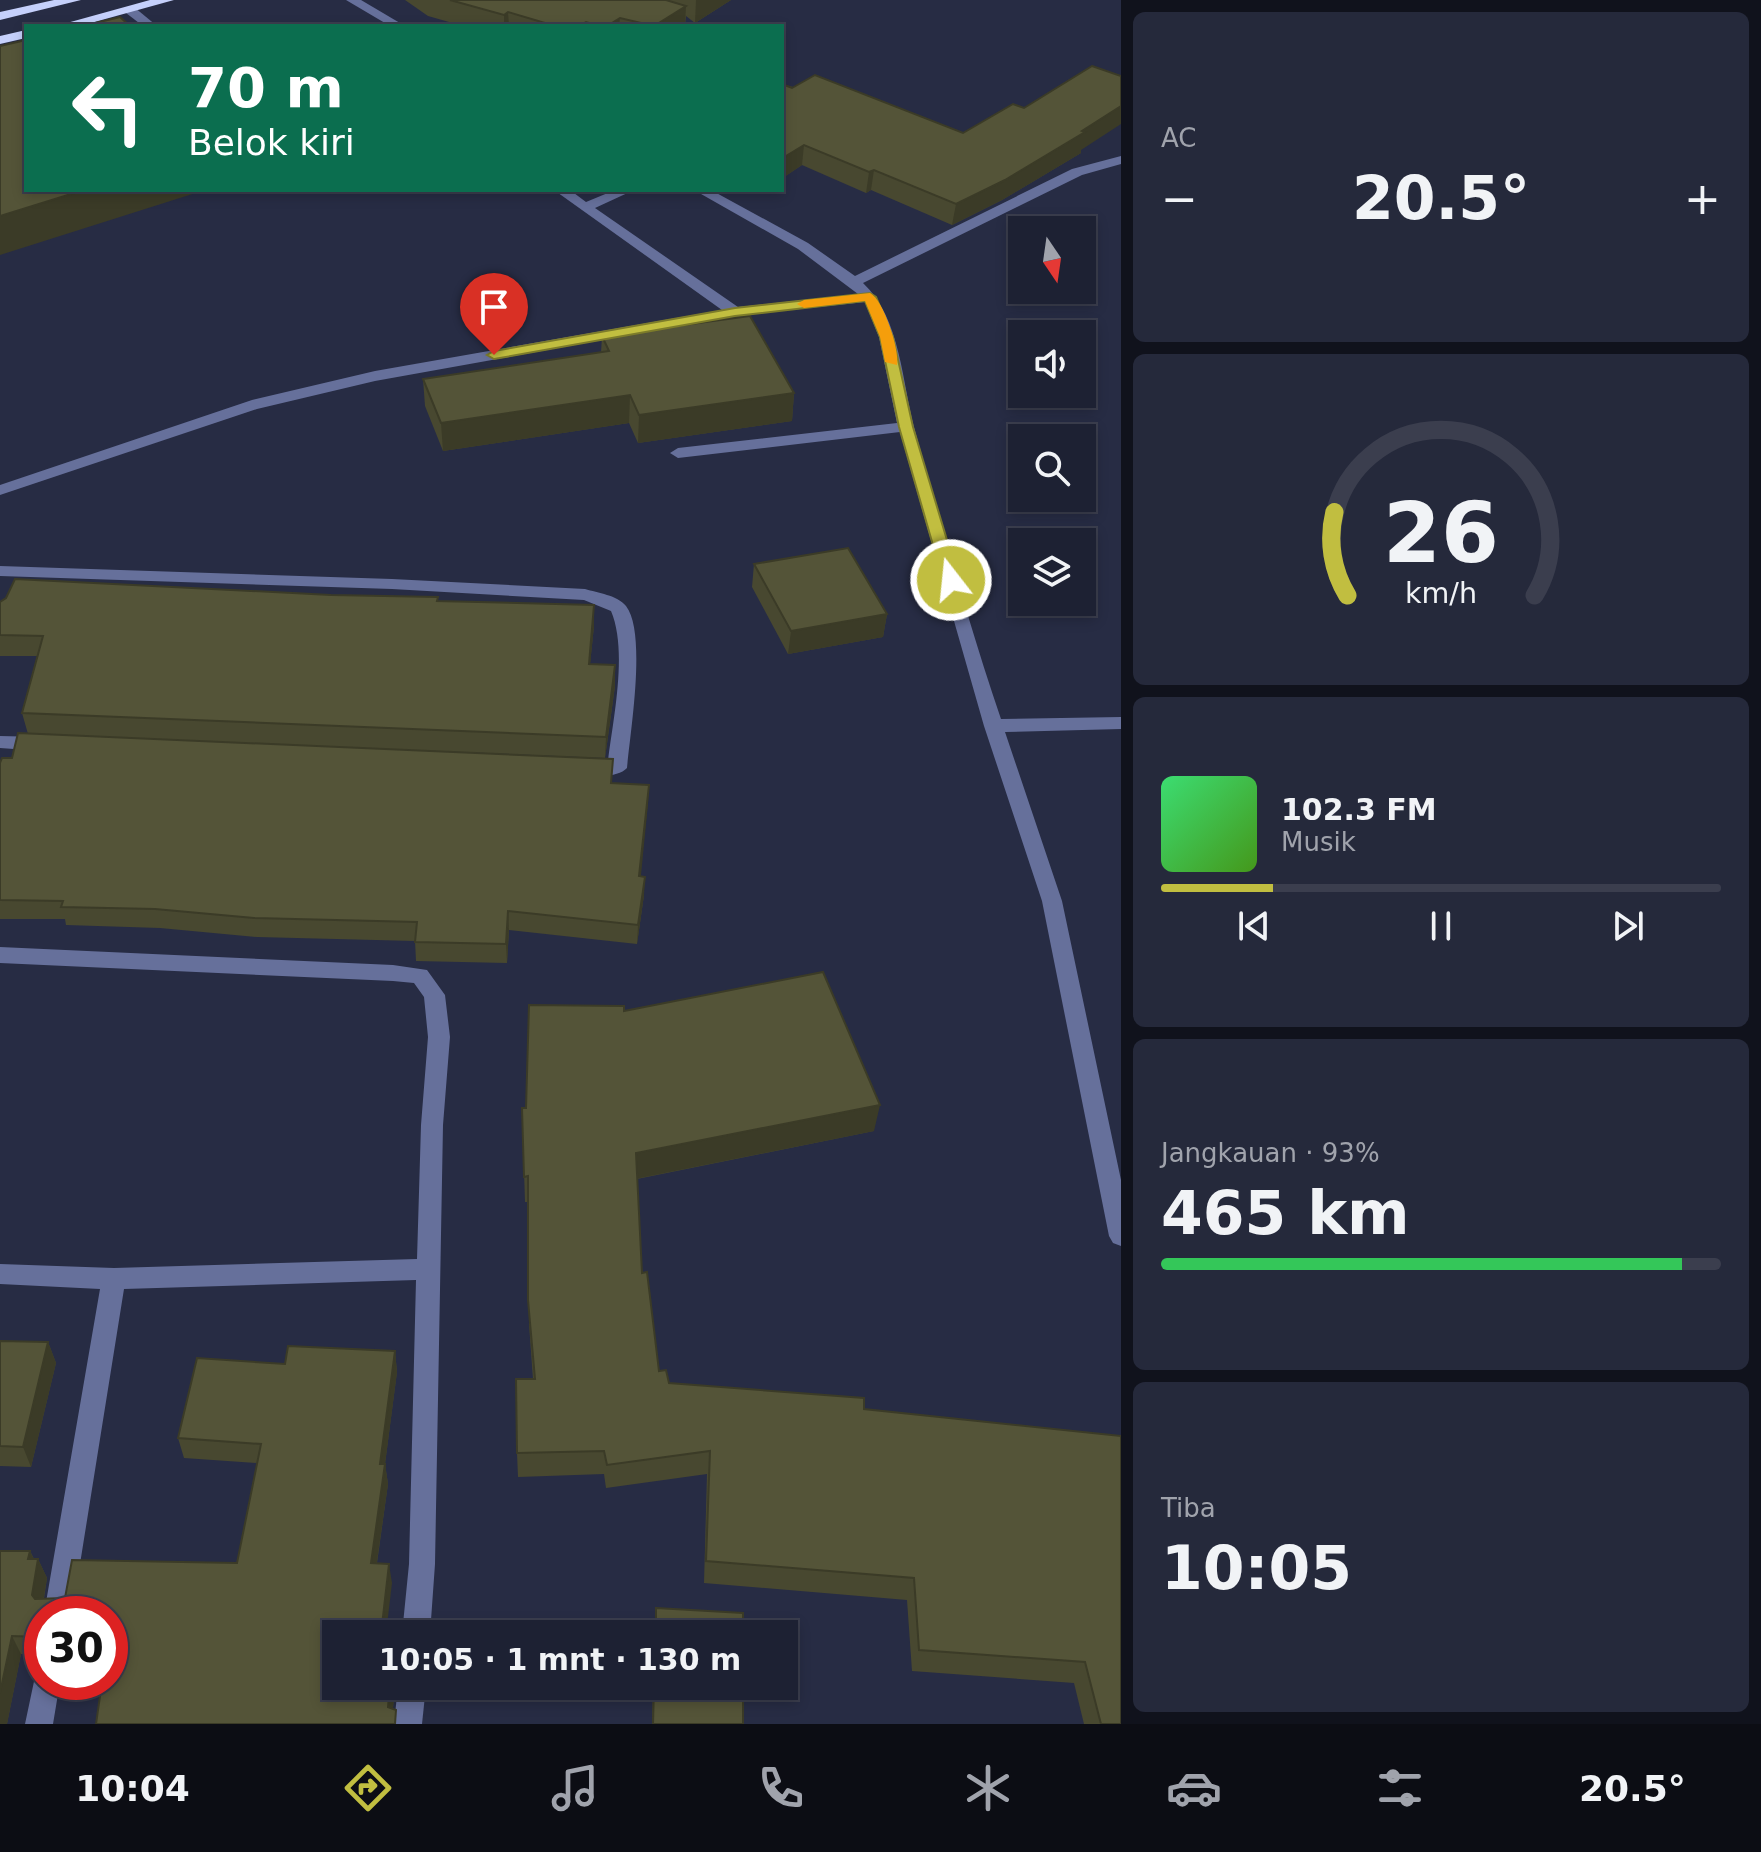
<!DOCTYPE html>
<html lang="id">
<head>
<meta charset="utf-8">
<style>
  :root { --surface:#1d2133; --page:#25293b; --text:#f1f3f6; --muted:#a0a3ac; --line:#3b3e4e; --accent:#c1be40 }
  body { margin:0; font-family:"DejaVu Sans",sans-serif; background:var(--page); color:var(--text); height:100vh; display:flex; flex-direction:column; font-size:30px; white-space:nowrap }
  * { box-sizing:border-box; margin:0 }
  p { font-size:26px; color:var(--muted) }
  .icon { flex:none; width:44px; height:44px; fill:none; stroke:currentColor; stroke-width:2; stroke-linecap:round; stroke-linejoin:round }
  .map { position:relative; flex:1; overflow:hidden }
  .drawer { display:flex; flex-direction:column; gap:12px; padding:12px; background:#10121c; width:640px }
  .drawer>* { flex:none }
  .hud { position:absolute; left:24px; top:24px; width:760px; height:168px; border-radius:0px; box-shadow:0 4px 12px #0003,0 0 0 2px var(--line); background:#0b6e4f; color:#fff; overflow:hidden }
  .needle { width:52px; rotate:167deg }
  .controls { position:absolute; left:1008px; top:216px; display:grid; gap:16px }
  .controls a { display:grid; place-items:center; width:88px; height:88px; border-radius:0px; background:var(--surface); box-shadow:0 4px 12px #0003,0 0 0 2px var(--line); font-size:40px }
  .speed { position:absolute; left:24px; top:1596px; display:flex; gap:16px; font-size:40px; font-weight:700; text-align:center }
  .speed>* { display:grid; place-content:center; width:104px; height:104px; border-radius:50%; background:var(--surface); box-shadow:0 4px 12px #0003,0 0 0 2px var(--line); line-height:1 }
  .speed .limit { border:12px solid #d22; background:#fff; color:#111 }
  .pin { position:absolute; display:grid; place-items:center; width:68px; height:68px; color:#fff; margin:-82px -34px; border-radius:50% 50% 50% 0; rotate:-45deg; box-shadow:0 0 8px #0007 }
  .pin .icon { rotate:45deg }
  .me { position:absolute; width:88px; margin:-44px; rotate:344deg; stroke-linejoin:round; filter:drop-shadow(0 0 6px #0008) }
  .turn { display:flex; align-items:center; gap:28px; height:168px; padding:0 32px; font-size:36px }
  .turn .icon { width:104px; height:104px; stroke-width:2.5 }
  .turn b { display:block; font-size:56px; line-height:68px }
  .big { font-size:60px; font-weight:800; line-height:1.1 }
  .drawer .card { flex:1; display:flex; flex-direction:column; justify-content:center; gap:12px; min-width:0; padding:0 28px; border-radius:12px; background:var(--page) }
  .drawer .dial { align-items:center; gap:0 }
  .dial svg { height:208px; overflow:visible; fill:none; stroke:var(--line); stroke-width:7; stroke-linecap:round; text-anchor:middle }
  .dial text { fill:var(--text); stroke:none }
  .song { display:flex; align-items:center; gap:24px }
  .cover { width:96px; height:96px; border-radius:12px; background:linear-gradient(135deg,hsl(140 70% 55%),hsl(100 70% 35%)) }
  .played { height:8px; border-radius:4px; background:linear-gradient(90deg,var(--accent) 20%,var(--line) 20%) }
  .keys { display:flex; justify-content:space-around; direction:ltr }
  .heat { display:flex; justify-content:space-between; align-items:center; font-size:44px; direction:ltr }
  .charge { height:12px; border-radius:6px; background:linear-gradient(90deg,#34c759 93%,var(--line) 0) }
  .trip { position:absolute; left:322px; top:1620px; width:476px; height:80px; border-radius:0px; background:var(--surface); box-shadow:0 4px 12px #0003,0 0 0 2px var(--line); font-weight:800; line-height:80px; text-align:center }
  .dock { display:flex; height:128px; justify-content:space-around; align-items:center; background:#0c0d14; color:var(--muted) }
  .dock .icon { width:56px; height:56px }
  .dock .on { color:var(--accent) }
  .dock b { font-size:36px; color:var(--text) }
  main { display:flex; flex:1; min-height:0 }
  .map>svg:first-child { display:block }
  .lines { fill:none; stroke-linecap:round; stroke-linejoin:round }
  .path { stroke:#84889b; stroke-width:3; stroke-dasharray:1 4; stroke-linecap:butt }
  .minor { fill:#66709b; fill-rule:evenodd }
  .highway { fill:#c5d0fb; fill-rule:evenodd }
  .wall { fill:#484830 }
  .shaded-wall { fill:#3b3b27 }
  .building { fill:#545438; stroke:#3b3b27; stroke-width:2 }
  .route { fill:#c1be40; stroke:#7d7c2a; stroke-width:2 }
  .slow { fill:#f59e0b }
</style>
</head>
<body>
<main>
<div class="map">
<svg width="1121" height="1724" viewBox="0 0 1121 1724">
  <rect width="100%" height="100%" fill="#272c44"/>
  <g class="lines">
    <polyline class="path" points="739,26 742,24"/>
    <g class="minor">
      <polygon points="346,0 361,0 405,26 390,26"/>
      <polygon points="126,7 134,7 157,26 143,26 126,13"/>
      <path d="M1121,156v8l-39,11 -219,108c38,35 39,101 52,148 27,96 54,194 86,288l120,-2v12l-116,3 57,169 59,279v66l-8,-3 -4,-7 -67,-335 -58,-175 -84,-294 -222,26 -8,-5 8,-5 219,-25 -18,-86 -14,-35 -130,14 -360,65 -118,28 -257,86v-10l252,-85 123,-29 347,-61 -168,-120h16l16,12 29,-12h19l-39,18 143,99 120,-13 -60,-45 -104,-59h17l97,53 47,33 217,-107z"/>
      <path d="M0,566l392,13 193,10c13,4 32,6 41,17 21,27 4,127 1,162 -10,11 -42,10 -52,-1l10,-7 23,1c5,-42 20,-110 3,-150l-27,-11 -192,-11 -392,-13z"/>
      <polygon points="0,736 42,737 51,744 42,751 0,748"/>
      <polygon points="0,947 393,965 427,970 445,995 450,1037 443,1125 435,1564 430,1634 402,1634 409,1564 416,1280 124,1289 72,1614 44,1614 100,1289 0,1284 0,1264 114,1268 417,1259 421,1125 428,1037 424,997 414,983 393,981 0,963"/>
      <polygon points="42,1670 42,1682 60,1682 53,1724 25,1724 36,1672"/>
      <polygon points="398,1686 426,1686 422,1724 394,1724"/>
    </g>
    <g class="highway">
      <polygon points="54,0 81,0 0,20 0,12"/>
      <polygon points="150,0 174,0 80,26 56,26"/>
      <polygon points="26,30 26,38 0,44 0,36"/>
    </g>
  </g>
  <g class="wall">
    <polygon points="405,0 731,0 695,23 686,16 685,26 463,26 428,16"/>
    <polygon points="782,84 963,133 1081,150 1081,153 1002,200 952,225 871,190 866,193 802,165 784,177 782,176"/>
    <polygon points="602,336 794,393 792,421 638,443 629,423 443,451 425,406 423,379 601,353"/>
    <polygon points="754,564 887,614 883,637 788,654 752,587"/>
    <polygon points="331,595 438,597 438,601 594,626 590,664 615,665 615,686 605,758 241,743 612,783 649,785 640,876 644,895 637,944 509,930 507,963 416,961 415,941 257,937 160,928 66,925 65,919 0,919 0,763 12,758 28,734 22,713 37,656 0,656 0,602"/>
    <polygon points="624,1011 874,1131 637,1179 642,1273 659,1371 669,1383 864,1409 1121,1436 1121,1724 1084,1724 1074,1683 912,1671 907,1600 704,1583 707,1474 606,1488 604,1474 518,1477 517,1453 533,1379 529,1324 528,1202 525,1202 522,1108 526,1108"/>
    <polygon points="0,1341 48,1342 56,1363 31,1467 0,1466"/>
    <polygon points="395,1351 397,1372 385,1464 388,1484 377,1563 392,1583 336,1634 394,1698 393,1708 110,1682 110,1614 42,1614 42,1655 21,1654 7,1724 0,1724 0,1551 30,1551 34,1559 38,1559 47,1578 44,1598 65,1598 237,1563 257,1463 184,1458 178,1438 285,1364"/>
    <polygon points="653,1686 743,1686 743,1724 652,1724"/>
  </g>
  <g class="shaded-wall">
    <polygon points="696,0 731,0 695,23"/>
    <polygon points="686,6 685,26 654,26"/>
    <polygon points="508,12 509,26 504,26 504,15"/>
    <polygon points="620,18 619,26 607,26"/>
    <polygon points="1121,106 1121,124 1081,150 1081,153 1002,200 952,225 956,204 1082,131"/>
    <polygon points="804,145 802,165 784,177 786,156"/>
    <polygon points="874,170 871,190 866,193 869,172"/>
    <polygon points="84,190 205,190 0,255 0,216"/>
    <polygon points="794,393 792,421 638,443 639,415"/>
    <polygon points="630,395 629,423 443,451 441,423"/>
    <polygon points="594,605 594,626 588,685 589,664"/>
    <polygon points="887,614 883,637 788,654 791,631"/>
    <polygon points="615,665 615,686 605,758 606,737"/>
    <polygon points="649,785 648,804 639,895 639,876"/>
    <polygon points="645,877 644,895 637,944 638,925"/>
    <polygon points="508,911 509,930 507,963 506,944"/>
    <polygon points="880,1105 874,1131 635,1179 636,1153"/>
    <polygon points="48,1342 56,1363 31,1467 23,1447"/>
    <polygon points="395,1351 397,1372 385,1464 388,1484 374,1582 371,1563 380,1464"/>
    <polygon points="30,1551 37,1566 38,1559 47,1578 41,1614 32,1595 28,1559"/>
    <polygon points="389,1564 392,1583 386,1634 381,1634"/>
    <polygon points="12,1636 21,1654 7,1724 0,1724 0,1693"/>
    <polygon points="390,1686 392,1686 394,1698 391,1724 388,1707"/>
  </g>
  <g class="building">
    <polygon points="450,0 666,0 686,6 654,26 620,18 607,26 599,26 586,22 579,26 555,26 508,12 504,15"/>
    <polygon points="120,17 130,26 83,26"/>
    <polygon points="26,40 26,190 84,190 0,216 0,46"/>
    <polygon points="1092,66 1121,76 1121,106 1082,131 1085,132 1005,180 956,204 874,170 869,172 804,145 786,156 782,154 782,84 792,88 815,75 963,133 1013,104 1024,108"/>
    <polygon points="750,316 794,393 639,415 630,395 441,423 423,379 609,351 602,336"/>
    <polygon points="848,548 887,614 791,631 754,564"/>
    <polygon points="15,579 331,595 438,597 437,601 594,605 589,664 615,665 606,737 22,713 43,636 0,635 0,602 6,598"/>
    <polygon points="18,733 613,759 611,783 649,785 639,876 645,877 638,925 508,911 506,944 415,942 417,922 254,918 155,909 61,907 63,901 0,900 0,763 2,758 12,758"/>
    <polygon points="823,972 880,1105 636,1153 642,1273 647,1272 659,1371 666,1370 669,1383 864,1398 864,1409 1121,1436 1121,1724 1101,1724 1085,1662 919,1650 914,1578 706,1561 710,1451 607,1465 604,1451 517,1453 516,1379 535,1379 528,1300 528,1176 524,1177 522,1108 526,1108 529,1005 624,1006 624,1011"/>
    <polygon points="0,1341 48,1342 23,1447 0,1446"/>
    <polygon points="288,1346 395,1351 380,1464 385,1464 371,1563 389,1564 381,1634 336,1634 336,1686 390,1686 388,1707 396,1710 395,1724 96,1724 102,1682 110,1682 110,1614 42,1614 42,1637 12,1636 0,1693 0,1551 30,1551 28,1559 38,1559 32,1595 35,1599 65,1598 72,1560 237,1563 261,1444 178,1438 197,1358 285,1364"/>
    <polygon points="656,1608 743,1613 743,1634 656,1634"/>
    <polygon points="654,1686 743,1686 743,1724 653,1724"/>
  </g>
  <polygon class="route" points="870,293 876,297 893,337 913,427 959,580 956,584 951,585 943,580 899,427 880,337 865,301 735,316 494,359 487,355 494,351 735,308"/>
  <path class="slow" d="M870,293c13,6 30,57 27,72l-12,-3 -5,-25 -15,-36 -61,7 -7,-4 7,-4z"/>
</svg>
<div class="controls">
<a><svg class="needle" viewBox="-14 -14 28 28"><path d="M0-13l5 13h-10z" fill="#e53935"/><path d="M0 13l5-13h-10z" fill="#a0a3ac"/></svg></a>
<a><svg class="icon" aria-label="sound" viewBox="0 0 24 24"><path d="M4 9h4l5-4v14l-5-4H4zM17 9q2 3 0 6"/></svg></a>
<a><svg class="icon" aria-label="search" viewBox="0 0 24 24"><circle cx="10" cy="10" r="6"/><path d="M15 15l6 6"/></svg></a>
<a><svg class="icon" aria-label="layers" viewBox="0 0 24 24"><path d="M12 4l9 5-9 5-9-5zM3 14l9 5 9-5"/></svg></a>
</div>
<div class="speed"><div class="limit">30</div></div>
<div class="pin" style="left:494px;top:355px;background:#d93025"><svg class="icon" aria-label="arrive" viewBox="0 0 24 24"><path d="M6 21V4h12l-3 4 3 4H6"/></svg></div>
<svg class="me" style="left:951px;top:580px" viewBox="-20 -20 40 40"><circle r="17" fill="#c1be40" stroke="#fff" stroke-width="3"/><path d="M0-11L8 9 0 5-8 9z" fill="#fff"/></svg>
<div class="trip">10:05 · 1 mnt · 130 m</div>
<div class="hud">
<div class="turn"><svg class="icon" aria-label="left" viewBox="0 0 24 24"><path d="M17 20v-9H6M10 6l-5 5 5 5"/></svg><div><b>70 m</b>Belok kiri</div></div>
</div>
</div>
<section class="drawer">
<div class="card"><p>AC</p>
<div class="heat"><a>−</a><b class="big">20.5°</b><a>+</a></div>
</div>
<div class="card dial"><svg viewBox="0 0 100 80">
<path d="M14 69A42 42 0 1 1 86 69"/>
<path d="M14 69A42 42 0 0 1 9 37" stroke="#c1be40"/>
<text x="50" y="56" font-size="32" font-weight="700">26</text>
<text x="50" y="72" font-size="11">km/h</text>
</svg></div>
<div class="card">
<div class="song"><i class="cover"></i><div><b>102.3 FM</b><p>Musik</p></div></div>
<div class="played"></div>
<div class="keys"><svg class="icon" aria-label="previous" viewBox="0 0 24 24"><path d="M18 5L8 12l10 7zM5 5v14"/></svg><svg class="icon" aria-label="pause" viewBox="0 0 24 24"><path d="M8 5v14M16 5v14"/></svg><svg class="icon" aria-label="next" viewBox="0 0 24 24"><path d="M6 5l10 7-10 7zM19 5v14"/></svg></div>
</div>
<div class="card"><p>Jangkauan · 93%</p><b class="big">465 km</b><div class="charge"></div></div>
<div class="card"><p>Tiba</p><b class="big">10:05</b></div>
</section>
</main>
<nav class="dock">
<b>10:04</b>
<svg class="icon on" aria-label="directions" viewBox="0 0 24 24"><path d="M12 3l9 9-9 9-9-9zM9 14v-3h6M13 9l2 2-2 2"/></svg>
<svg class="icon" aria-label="music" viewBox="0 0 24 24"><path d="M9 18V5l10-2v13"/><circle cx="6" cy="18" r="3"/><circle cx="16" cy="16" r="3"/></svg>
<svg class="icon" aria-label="phone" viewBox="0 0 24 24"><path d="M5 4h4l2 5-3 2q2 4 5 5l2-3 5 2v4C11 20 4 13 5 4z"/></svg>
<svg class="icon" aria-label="climate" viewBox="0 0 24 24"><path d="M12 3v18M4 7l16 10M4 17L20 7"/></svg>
<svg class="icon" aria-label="car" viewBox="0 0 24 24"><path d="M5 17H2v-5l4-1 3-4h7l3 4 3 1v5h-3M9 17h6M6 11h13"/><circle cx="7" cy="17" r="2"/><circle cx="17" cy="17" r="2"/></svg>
<svg class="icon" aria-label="filters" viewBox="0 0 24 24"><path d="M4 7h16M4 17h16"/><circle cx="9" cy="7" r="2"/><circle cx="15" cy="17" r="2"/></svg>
<b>20.5°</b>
</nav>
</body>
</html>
